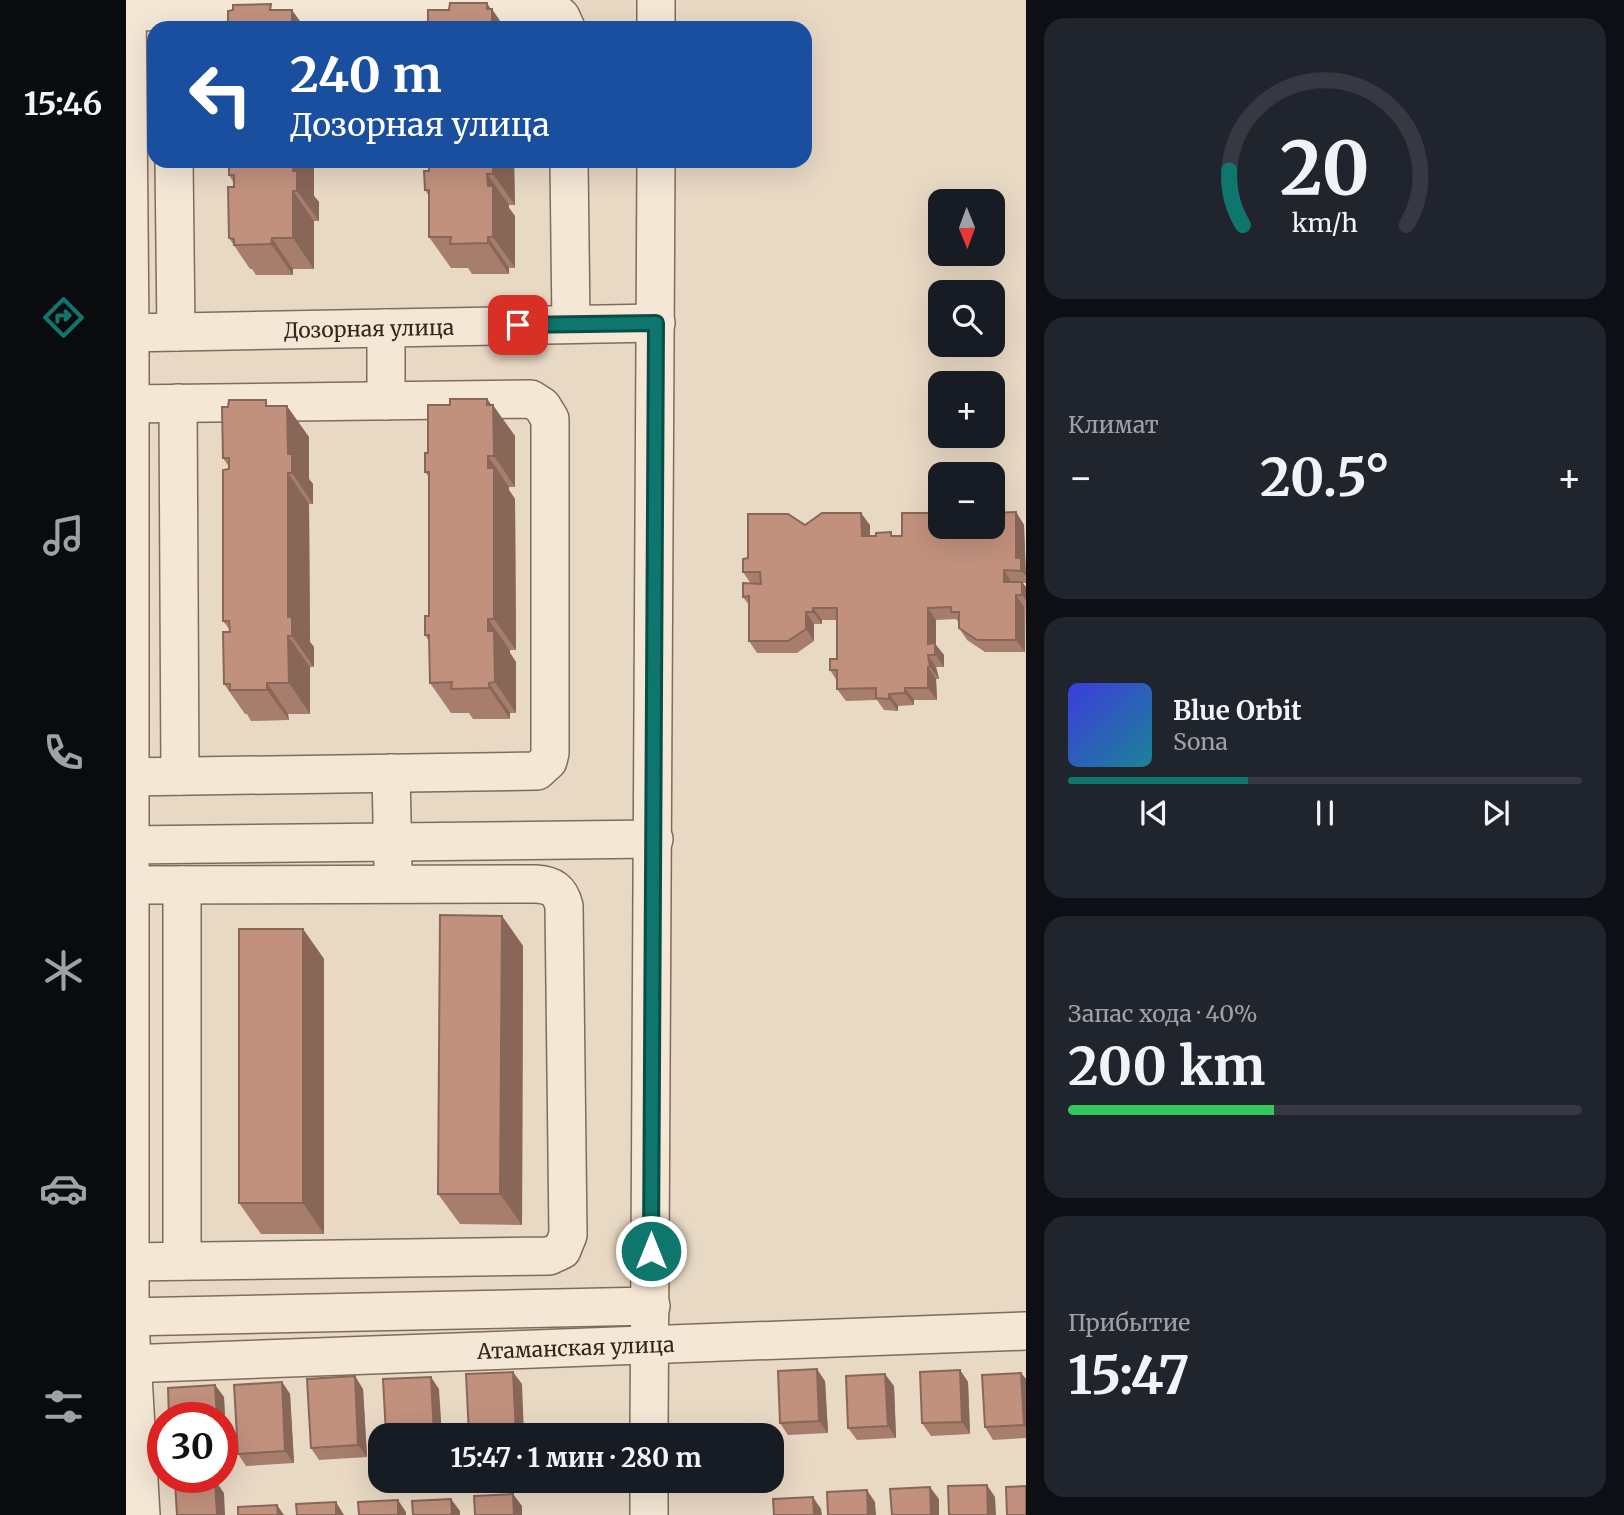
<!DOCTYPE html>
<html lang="ru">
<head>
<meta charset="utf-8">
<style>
  :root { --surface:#171b24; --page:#20242c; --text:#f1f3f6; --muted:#9ea1a6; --line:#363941; --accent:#0f766e }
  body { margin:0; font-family:Merriweather,serif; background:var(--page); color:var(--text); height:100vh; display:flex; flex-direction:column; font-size:26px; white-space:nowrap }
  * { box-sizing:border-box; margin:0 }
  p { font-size:23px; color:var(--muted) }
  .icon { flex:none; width:38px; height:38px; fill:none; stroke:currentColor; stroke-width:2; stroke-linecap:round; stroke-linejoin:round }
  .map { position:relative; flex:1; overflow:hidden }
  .side { display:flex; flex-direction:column; gap:18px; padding:18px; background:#0d0f14; width:598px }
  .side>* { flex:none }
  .guide { position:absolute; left:21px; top:21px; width:665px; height:147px; border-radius:21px; box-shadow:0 7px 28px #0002; background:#1a4fa0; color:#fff; overflow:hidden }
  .needle { width:46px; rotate:179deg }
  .tools { position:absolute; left:802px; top:189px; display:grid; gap:14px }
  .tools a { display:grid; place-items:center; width:77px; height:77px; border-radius:14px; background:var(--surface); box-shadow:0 7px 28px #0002; font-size:35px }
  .speed { position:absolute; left:21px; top:1402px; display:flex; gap:14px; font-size:35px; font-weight:700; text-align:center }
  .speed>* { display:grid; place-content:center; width:91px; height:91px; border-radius:50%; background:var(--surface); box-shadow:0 7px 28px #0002; line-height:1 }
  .speed .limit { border:10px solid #d22; background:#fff; color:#111 }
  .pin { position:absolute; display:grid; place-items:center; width:60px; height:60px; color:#fff; margin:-30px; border-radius:14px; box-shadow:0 4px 10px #0006 }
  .me { position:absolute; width:77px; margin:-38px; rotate:0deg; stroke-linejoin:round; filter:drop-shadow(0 0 5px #0008) }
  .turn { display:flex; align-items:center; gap:24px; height:147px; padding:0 28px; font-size:32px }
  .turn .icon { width:91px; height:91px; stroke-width:2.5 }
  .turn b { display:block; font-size:49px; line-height:60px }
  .big { font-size:52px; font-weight:700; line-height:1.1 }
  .side .tile { flex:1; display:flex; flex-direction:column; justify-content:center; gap:10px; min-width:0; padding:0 24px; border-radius:21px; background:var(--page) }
  .side .dial { align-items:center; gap:0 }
  .dial svg { height:182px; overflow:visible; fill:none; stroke:var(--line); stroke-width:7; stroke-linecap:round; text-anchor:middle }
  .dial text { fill:var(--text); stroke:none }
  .song { display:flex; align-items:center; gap:21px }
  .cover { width:84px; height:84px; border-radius:10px; background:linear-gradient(135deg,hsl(240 70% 55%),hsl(190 70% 35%)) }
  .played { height:7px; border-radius:4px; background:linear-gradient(90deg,var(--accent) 35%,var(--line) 35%) }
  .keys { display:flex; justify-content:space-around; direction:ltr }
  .heat { display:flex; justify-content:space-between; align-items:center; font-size:38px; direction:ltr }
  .charge { height:10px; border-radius:5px; background:linear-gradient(90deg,#34c759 40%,var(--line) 0) }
  .trip { position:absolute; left:242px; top:1423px; width:416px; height:70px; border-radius:21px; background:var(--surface); box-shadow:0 7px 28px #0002; font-weight:700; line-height:70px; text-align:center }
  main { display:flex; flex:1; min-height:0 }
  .tab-bar { display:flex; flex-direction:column; width:126px; justify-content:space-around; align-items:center; background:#090b0e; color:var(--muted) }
  .tab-bar .icon { width:49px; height:49px }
  .tab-bar .current { color:var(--accent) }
  .tab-bar b { font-size:32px; color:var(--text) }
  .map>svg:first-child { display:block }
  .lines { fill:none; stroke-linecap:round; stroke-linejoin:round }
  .minor-casing { stroke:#806b5c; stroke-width:40 }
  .minor { stroke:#f4e7d6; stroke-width:37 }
  .wall { fill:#a77d6c }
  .shaded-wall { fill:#886658 }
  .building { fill:#c2917e; stroke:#886658; stroke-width:2 }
  .route-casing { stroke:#0a4d48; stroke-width:18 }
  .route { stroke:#0f766e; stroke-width:12 }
  .labels { text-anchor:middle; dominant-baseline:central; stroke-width:7; stroke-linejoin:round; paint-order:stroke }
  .street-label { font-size:21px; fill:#32261f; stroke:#f1e4d2 }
</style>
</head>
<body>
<main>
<nav class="tab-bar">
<b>15:46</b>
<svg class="icon current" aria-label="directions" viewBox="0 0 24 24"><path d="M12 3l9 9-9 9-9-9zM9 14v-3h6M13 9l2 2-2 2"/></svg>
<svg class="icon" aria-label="music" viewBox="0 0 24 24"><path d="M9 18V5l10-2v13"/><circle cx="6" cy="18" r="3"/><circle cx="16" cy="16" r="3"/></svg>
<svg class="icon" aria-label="phone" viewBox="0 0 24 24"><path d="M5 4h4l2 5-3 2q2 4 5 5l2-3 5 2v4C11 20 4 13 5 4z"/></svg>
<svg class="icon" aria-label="climate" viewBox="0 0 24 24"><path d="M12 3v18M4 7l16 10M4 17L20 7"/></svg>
<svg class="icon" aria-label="car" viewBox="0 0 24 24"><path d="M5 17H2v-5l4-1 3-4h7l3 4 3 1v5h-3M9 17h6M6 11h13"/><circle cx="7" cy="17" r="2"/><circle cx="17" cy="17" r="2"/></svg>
<svg class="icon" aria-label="filters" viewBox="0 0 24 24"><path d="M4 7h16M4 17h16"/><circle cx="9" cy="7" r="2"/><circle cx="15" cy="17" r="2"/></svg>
</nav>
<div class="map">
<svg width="900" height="1515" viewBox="0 0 900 1515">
  <rect width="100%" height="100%" fill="#e8d9c4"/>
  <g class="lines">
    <g class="minor-casing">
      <g id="minor">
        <polyline points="1,0 4,333 4,1323 15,1515"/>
        <polyline points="0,12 423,6 435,17 440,28"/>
        <polyline points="530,28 530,0"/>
        <polyline points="48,161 50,332"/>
        <polyline points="443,161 445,324"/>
        <polyline points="260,328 260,401"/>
        <path id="s1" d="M0,333l530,-10"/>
        <polyline points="52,403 54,776"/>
        <polyline points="0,404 405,399 416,406 424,419 424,753 422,761 411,771 0,777"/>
        <polyline points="265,773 267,867"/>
        <polyline points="0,845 528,839"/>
        <path d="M0,885l410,-1c16,1 24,6 28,22l4,329 -6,15 -13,6 -423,6"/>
        <polyline points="56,1261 56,885"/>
        <polyline points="0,1317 525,1306"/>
        <path id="s2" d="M0,1364l900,-33"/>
        <polyline points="523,1435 530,161"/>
        <polyline points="523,1515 523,1480"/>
      </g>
    </g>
    <use href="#minor" class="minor"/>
  </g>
  <g class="wall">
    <polygon points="103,161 188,161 188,196 193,202 193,221 188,221 188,269 167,269 167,275 130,275 126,269 124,269 103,238 108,183 103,175"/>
    <polygon points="388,161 389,205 383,205 383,208 389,216 389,268 383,268 383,274 346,274 342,268 325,268 303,237 303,196 299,190 303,171"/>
    <polygon points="361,399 389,436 389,487 383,487 383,490 389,499 390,650 384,650 384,653 390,662 390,713 384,713 384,719 347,719 343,713 325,713 304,683 303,641 299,635 303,616 303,477 299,472 302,453 324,405"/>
    <polygon points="144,406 183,437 183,479 187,484 187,504 183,504 184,642 188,647 188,667 184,667 184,714 162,714 163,720 125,721 121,714 119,714 98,684 104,632 104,630 97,621 103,467 97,458"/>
    <polygon points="890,512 898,525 900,583 896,583 900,587 899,652 859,652 841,640 833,628 833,623 830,619 810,620 810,645 818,655 818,667 810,667 813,679 810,679 811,700 788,700 788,705 772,706 772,711 758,710 751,700 720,701 711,689 711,681 704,670 711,659 711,620 696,620 696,624 688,624 688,641 671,653 631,653 623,641 623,605 617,597 625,584 617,572 622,558 679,525 744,525 744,536 776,536 814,527 866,527"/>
    <polygon points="376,916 397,946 396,1225 334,1224 312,1194"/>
    <polygon points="177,929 198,959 198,1234 135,1234 113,1203"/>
    <polygon points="834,1370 842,1382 844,1434 805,1436 796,1423"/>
    <polygon points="895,1373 900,1379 900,1438 867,1440 859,1427"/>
    <polygon points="699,1381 702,1433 662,1435 654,1423"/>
    <polygon points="156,1382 164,1394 168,1463 120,1466 112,1454"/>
    <polygon points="89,1385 98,1397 101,1466 96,1466 96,1418"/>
    <polygon points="768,1386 770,1438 731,1440 722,1428"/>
    <polygon points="237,1389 241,1457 193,1460 185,1448"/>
  </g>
  <g class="shaded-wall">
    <polygon points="361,3 366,11 366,9 379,28 366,28 361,9"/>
    <polygon points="166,10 179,28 166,28"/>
    <polygon points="167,161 188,161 188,196 193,202 193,221 171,191 167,171"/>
    <polygon points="367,161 388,161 389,205 367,174"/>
    <polygon points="361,174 383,205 383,208 389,216 389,268 367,237"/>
    <polygon points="167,191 188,221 188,269 167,238"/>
    <polygon points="362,237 383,268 383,274 362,243"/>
    <polygon points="146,238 167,269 167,275 145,244"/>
    <polygon points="361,399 367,408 367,405 389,436 389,487 368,456"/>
    <polygon points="161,406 183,437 183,479 187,484 187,504 166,473 162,454"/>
    <polygon points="362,456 383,487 383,490 389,499 390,650 368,619"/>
    <polygon points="162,473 183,504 184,642 188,647 188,667 166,636 162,617"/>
    <polygon points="890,512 898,525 900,576 895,571 890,558"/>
    <polygon points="735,513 744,525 744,548 736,536"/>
    <polygon points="878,570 886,583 878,582"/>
    <polygon points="896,582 900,587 900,600 896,595"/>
    <polygon points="890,595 898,607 899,652 890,640"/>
    <polygon points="687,608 696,620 696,624 687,612"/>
    <polygon points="802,608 810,620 810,645 818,655 818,667 802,644"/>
    <polygon points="680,612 688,624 688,641 680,629"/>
    <polygon points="362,619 384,650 384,653 390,662 390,713 369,682 362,631"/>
    <polygon points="162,636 184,667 184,714 163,683"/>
    <polygon points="802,655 810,667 813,679 804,667"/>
    <polygon points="802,667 810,679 811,700 802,688"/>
    <polygon points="141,683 162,714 163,720 141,690"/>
    <polygon points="363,683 384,713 384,719 363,688"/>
    <polygon points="779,688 788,700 788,705 779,693"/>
    <polygon points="763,694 772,706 772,711 763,699"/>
    <polygon points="376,916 397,946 396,1225 374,1194"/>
    <polygon points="177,929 198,959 198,1234 177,1203"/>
    <polygon points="691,1369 699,1381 702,1433 693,1421"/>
    <polygon points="834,1370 842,1382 844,1434 836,1422"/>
    <polygon points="387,1372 396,1384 398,1435 390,1435"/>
    <polygon points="895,1373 900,1379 900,1428 898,1425"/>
    <polygon points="759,1374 768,1386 770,1438 762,1426"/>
    <polygon points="229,1376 237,1389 241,1457 232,1445"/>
    <polygon points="305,1377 313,1389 316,1435 308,1435"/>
    <polygon points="156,1382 164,1394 168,1463 159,1451"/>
    <polygon points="89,1385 98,1397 101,1466 96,1459 96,1418 91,1418"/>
    <polygon points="89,1480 98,1493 99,1515 91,1515"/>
    <polygon points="861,1485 869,1497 870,1515 862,1515"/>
    <polygon points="804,1487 813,1499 813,1515 805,1515"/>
    <polygon points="741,1490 749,1502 750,1515 742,1515"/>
    <polygon points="387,1494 396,1506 396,1515 388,1515"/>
    <polygon points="687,1497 695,1509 696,1515 688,1515"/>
    <polygon points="325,1499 334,1511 334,1515 326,1515"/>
    <polygon points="272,1500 280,1512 280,1515 272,1515"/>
    <polygon points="210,1502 218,1515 210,1515"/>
    <polygon points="151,1505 158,1515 152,1515"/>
  </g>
  <g class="building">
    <polygon points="324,3 361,3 361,9 366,9 366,28 302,28 302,10 323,10"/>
    <polygon points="145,4 144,10 166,10 166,28 102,28 102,11 107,10 107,5"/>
    <polygon points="103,161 167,161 167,171 171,171 171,191 167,191 167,238 146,238 145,244 108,245 108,239 103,238 102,187 108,187 108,175 103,175"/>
    <polygon points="303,161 367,161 367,174 361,174 362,186 367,186 367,237 362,237 362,243 324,244 325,237 303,237 303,190 299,190 298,171 303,171"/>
    <polygon points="324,399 361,399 361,405 367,405 368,456 362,456 362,468 368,468 368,619 362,619 362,631 368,631 369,682 363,683 363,688 325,689 326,682 304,683 303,635 299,635 299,616 303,616 303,472 299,472 299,453 302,453 302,405 324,405"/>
    <polygon points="103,400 140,400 140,406 161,406 162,454 166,454 166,473 162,473 162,617 166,617 166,636 162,636 163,683 141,683 141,690 104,690 104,684 98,684 97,632 104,632 103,621 97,621 97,470 103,469 103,458 97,458 96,407 102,407"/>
    <polygon points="890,512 890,558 895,558 895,571 878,570 878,582 896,582 896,595 890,595 890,640 851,640 833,628 833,612 825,612 825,607 802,608 802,644 809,643 809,655 802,655 804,667 802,667 802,688 779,688 779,693 763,694 763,699 750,698 750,688 711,689 711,670 704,670 704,659 711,659 711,608 687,608 687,612 680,612 680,629 662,641 623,641 623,596 617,597 617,583 635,584 634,572 617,572 617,559 622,558 622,514 662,514 679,525 696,513 735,513 736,536 750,536 750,533 765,532 765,536 776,536 776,513 814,513 814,527 866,527 866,513"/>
    <polygon points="314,915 376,916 374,1194 312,1194"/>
    <rect x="113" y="929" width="64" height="274"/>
    <polygon points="691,1369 693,1421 654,1423 652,1371"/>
    <polygon points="834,1370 836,1422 796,1423 794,1372"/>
    <polygon points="387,1372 390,1435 343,1435 340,1374"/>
    <polygon points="895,1373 898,1425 859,1427 856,1375"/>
    <polygon points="759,1374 762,1426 722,1428 720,1376"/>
    <polygon points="229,1376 232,1445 185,1448 181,1379"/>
    <polygon points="305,1377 308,1435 260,1435 257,1379"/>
    <polygon points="156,1382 159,1451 112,1454 108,1385"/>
    <polygon points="89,1385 91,1418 43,1418 42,1388"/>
    <polygon points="89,1480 91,1515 51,1515 49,1482"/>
    <polygon points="861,1485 862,1515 823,1515 822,1486"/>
    <polygon points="900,1486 900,1515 881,1515 880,1487"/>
    <polygon points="804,1487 805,1515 766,1515 764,1489"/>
    <polygon points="741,1490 742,1515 702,1515 701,1492"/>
    <polygon points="387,1494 388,1515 349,1515 348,1496"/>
    <polygon points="687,1497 688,1515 648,1515 647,1499"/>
    <polygon points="325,1499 326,1515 287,1515 286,1501"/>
    <polygon points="272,1500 272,1515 233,1515 232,1502"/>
    <polygon points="210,1502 210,1515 171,1515 170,1504"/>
    <polygon points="151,1505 152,1515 112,1515 112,1507"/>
  </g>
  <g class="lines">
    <g class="route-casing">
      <polyline id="route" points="392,325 530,323 525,1251"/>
    </g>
    <use href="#route" class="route"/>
  </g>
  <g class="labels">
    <g class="street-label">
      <text stroke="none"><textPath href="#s1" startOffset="243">Дозорная улица</textPath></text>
      <text stroke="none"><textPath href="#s2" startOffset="450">Атаманская улица</textPath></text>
    </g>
  </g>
</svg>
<div class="tools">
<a><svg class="needle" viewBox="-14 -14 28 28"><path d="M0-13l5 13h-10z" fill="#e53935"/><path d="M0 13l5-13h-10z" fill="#9ea1a6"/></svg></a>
<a><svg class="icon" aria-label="search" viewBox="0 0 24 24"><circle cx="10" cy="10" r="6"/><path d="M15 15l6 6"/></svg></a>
<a>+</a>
<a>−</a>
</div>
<div class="speed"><div class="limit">30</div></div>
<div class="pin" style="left:392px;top:325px;background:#d93025"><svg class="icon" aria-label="arrive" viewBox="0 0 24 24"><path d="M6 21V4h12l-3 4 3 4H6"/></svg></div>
<svg class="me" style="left:525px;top:1251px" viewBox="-20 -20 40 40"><circle r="17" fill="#0f766e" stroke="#fff" stroke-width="3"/><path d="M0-11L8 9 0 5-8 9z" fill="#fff"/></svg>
<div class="trip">15:47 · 1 мин · 280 m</div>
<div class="guide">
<div class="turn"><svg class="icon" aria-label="left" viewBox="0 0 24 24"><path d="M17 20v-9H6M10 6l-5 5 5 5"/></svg><div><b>240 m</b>Дозорная улица</div></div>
</div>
</div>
<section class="side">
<div class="tile dial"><svg viewBox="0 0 100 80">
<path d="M14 69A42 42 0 1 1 86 69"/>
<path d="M14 69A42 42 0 0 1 8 45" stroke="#0f766e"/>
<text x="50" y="56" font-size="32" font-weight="700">20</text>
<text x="50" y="72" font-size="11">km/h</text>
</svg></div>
<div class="tile"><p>Климат</p>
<div class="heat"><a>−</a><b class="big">20.5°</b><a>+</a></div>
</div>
<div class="tile">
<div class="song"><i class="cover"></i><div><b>Blue Orbit</b><p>Sona</p></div></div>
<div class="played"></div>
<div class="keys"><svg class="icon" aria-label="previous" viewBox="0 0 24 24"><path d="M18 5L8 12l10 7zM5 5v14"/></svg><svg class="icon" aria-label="pause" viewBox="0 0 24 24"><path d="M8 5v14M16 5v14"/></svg><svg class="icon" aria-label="next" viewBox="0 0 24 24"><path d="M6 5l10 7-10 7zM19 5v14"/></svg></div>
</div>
<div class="tile"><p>Запас хода · 40%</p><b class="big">200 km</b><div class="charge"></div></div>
<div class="tile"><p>Прибытие</p><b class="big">15:47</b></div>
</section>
</main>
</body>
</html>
